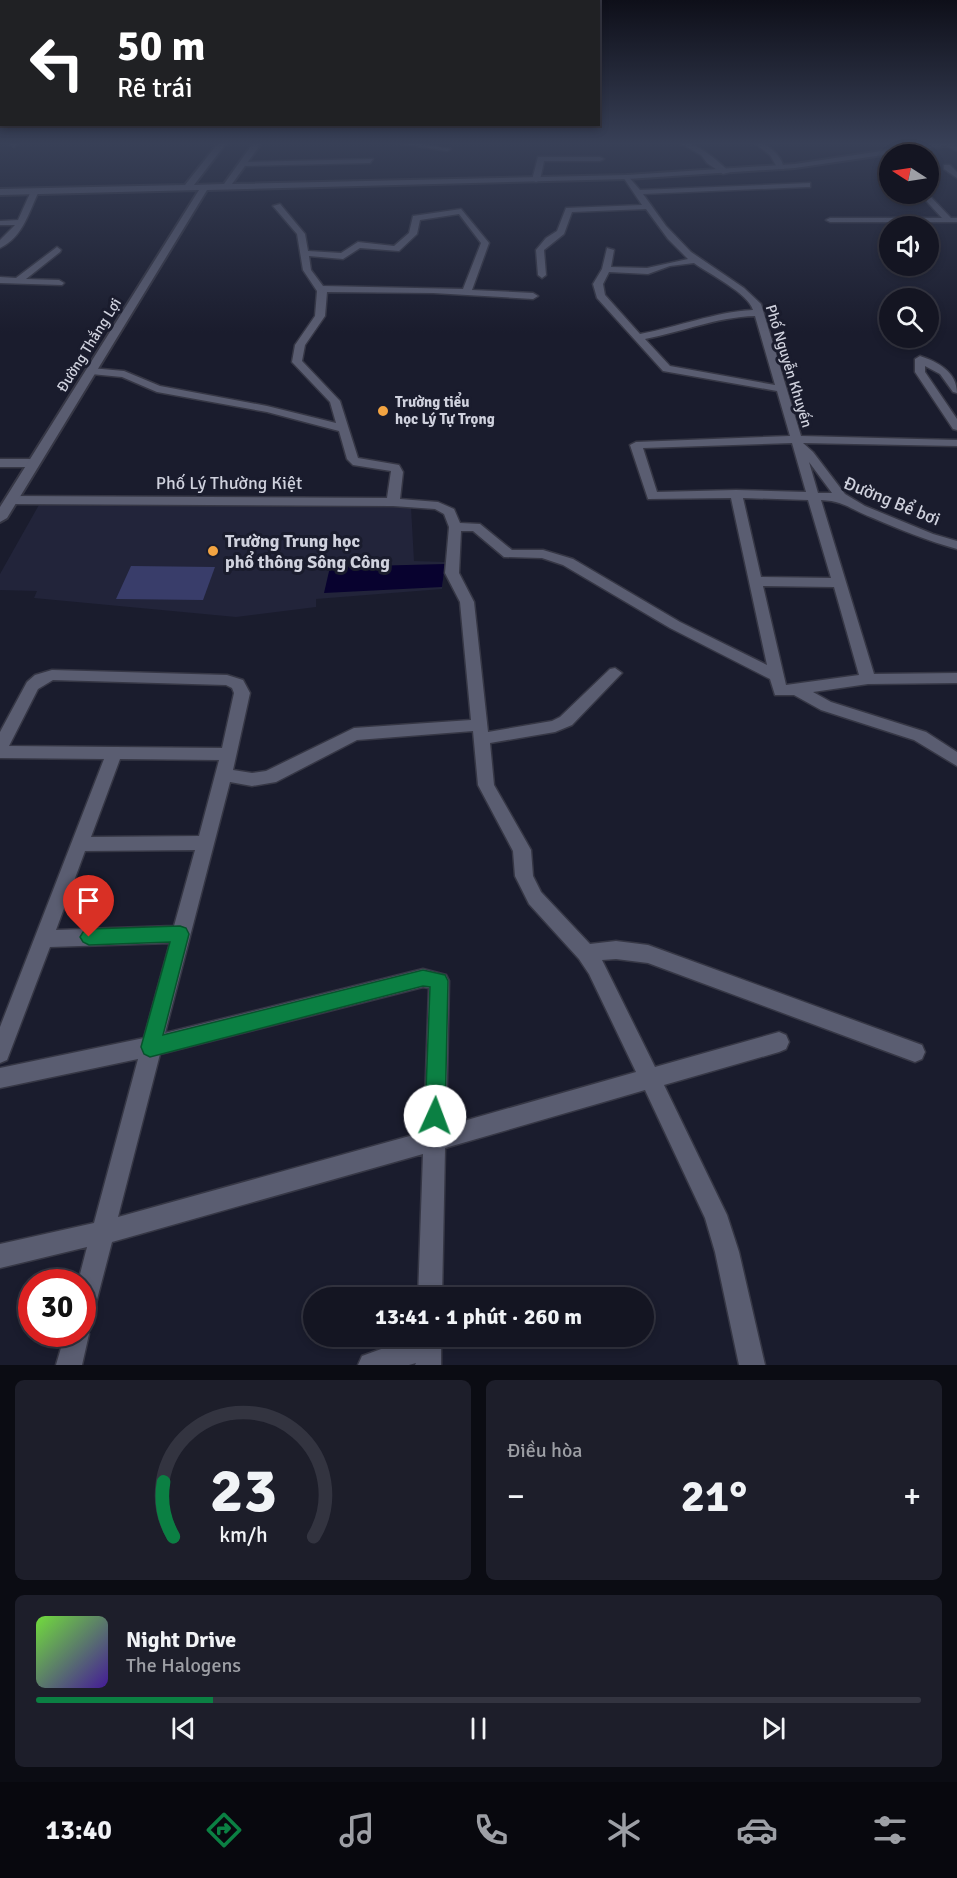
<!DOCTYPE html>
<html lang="vi">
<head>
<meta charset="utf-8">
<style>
  :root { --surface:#141522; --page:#1d1e2a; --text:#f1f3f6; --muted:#9d9fa5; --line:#333440; --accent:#0b8043 }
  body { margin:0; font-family:Signika,sans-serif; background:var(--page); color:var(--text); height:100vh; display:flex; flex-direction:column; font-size:22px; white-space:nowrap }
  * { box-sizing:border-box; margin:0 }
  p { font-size:20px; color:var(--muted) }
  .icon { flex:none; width:33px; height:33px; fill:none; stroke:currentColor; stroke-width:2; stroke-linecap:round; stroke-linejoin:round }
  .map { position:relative; height:1365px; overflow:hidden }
  .panel { display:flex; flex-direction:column; gap:15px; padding:15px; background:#0b0c13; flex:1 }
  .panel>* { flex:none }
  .hud { position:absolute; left:0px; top:0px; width:600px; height:126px; box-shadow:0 3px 9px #0003,0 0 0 2px var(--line); background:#202124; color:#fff; overflow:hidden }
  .needle { width:39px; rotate:282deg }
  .tools { position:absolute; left:879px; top:144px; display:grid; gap:12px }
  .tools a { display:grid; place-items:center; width:60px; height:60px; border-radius:50%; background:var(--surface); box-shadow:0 3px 9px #0003,0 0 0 2px var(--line); font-size:30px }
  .speed { position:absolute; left:18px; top:1269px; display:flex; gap:12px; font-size:30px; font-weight:700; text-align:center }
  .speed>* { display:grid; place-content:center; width:78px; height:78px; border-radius:50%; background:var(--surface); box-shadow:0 3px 9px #0003,0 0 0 2px var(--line); line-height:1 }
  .speed .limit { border:9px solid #d22; background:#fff; color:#111 }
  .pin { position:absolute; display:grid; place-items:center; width:51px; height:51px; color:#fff; margin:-62px -26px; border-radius:50% 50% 50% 0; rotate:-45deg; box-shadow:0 0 6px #0007 }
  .pin .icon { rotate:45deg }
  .me { position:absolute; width:66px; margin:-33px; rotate:2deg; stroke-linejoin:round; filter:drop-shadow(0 0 4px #0008) }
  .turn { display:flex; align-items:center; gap:21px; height:126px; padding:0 18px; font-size:27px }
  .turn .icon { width:78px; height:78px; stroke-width:2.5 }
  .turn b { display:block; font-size:42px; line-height:51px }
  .big { font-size:45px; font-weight:700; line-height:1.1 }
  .panel .widget { flex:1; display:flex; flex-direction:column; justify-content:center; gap:9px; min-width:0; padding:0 21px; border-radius:9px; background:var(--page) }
  .panel .dial { align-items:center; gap:0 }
  .dial svg { height:156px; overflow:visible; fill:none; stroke:var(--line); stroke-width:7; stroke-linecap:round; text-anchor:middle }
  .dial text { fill:var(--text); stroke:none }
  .song { display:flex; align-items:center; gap:18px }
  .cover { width:72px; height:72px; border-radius:9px; background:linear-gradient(135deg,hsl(100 70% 55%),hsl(260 70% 35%)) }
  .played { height:6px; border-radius:3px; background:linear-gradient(90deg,var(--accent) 20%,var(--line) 20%) }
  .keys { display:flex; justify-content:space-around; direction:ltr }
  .heat { display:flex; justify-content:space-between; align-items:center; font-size:33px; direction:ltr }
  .panel .tiles { flex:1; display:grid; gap:15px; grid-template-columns:1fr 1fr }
  .widget:last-child { grid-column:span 2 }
  .trip { position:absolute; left:303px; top:1287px; width:351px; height:60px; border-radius:30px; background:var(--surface); box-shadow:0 3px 9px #0003,0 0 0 2px var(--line); font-weight:700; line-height:60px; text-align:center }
  .dock { display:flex; height:96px; justify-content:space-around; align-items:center; background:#08080e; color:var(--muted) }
  .dock .icon { width:42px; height:42px }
  .dock .on { color:var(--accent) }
  .dock b { font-size:27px; color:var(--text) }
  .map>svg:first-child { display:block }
  .built { fill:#22243a }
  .green { fill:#393d6a }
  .water { fill:#08022f }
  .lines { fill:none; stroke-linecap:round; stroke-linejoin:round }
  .minor-casing { stroke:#363745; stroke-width:3 }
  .tertiary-casing { stroke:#363745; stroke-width:4 }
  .minor { fill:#5a5d71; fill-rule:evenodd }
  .tertiary { fill:#5a5d71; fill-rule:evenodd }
  .route { fill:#0b8043; stroke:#07532c; stroke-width:1.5 }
  .poi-dot { fill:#f3a442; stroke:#1a1c2d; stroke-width:2 }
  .labels { text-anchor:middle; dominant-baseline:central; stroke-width:6; stroke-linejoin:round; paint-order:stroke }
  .far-street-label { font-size:15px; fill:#cfd1dd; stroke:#1a1c2d }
  .far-poi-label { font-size:15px; font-weight:bold; fill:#cfd1dd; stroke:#1a1c2d; text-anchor:start }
  .street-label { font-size:18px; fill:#cfd1dd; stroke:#1a1c2d }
  .poi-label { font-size:18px; font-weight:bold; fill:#cfd1dd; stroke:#1a1c2d; text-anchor:start }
</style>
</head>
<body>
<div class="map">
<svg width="957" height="1365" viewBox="0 0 957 1365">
  <rect width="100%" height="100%" fill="#1a1c2d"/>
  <polygon class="built" points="40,503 411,507 414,561 445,562 442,589 316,599 316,607 236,617 34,598 37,591 0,590 0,574"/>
  <polygon class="green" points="131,566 215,567 203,600 116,599"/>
  <polygon class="water" points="445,564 442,587 324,593 330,567"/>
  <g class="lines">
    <g class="minor-casing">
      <g id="minor">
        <polygon points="13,142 20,142 14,147 10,145"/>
        <polygon points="392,142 410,142 451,149 447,151"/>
        <path d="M678,142c20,0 37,17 52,30l-7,2 -16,-11 -6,-8z"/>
        <path d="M753,142c14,0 29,13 31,27h-6l-8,-14z"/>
        <polygon points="946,142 957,146 957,151 944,145 944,143"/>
        <polygon points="538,157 600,157 604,159 600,161 544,161 540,180 536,182 532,180"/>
        <polygon points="373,159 370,163 243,166 239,164 243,162"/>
        <polygon points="944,165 950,165 957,172 957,178 944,169"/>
        <path d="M627,175l13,15 170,-7v4h-3l-164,7 23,32 25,26 53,36 17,16 40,132 156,4v6l-154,-3 10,9 32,42 20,12 68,28 24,7v8c-29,-8 -56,-19 -84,-31 -21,-8 -29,-17 -52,-18l53,174 83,-1v10l-89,1 -55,8 18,10 95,30 31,20v14l-43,-26 -93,-30 -27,-15h-19l-5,-16 -100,-51 -107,-63 -21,-7 -38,-1 -31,-26h-12l-2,42 15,29 14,130 64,-11 8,-4 50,-48 5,-1 7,5 -50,52 -17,7 -65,11 4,42 37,65 2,26 8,16 49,52 26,-3 32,4 274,100 3,7 -3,7 -7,3 -267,-99 -32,-4 -14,1 53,107 124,-35 7,3 3,7 -3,7 -7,3 -115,33 63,130 12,37 26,113h-26l-24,-113 -10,-34 -60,-128 -200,58 -3,150h-24l5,-144 -311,88 -18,69 -3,9 -9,3v-41h-4l9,-35 -87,21v-24l94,-21 44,-164 -138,29v-20l144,-30 26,-95 -120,4 -43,113 -7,3v-36l104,-268 -104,-1v-26l27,-50 8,-7 17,-5 175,5 16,5 7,13 -17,77 19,3 14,-2 88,-43 117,-8 -11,-118 -15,-29 4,-46 -5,-13 -9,-5 -42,-3 -382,-2 -6,-4 6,-4 376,2 4,-27 -38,-6 -6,-6 -8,-28 -72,-19 -110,-20 -35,-15 -31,-3 -5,-3 5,-3 33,3 36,15 107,20 69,17 -6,-21 -38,-40 3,-17 20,-29 2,-25 -14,-21 -6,-36 -24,-28 7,-2 25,30 3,17 33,2 17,-11 36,4 15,-13 4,-17 48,-7 28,34 -17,47 61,3 5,3 -5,3 -100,-6 -106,-1 -2,24 -20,29 -3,16 38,40 18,57 41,7 4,7 -3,27 38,3 16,7 6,14 20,1 32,26h31l30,9 107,63 87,43 -36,-167 -83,1 -18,-54 6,-3 154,-6 -13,-45 -114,-20 -66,-73 -4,-14 9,-15 5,-21 7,2 -3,17 36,1 41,-9 -20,-20 -22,-30 -74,3 -8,22 -20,16 2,25 -4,3 -4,-3 -2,-25 10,-12 11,-7 9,-23 76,-3 -19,-28zM459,214l22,29 -18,46 -140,-3 -12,-16 -2,-14 34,3 17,-11 39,3 18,-17 3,-14zM694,263c15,11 54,30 59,47 -39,2 -75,17 -113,24l-35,-39 -2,-11 6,-12 39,2 22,-8zM755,316l20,69 -105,-19 -25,-27c37,-7 72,-22 110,-23zM792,443l14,49 -70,-2 -79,2 -14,-44zM809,462l23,31h-14zM743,498l65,2 23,78 -70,-1zM763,586l71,1 25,88 -73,10zM53,680l173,5 6,3 2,5 -12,55 -213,-2 29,-57zM473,731l5,54 35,66 2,25 14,28 50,55 10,15 47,98 -190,54 3,-145 -3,-6 -23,-6 -258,64 65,-251 22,4 24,-4 81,-42zM120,759l99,1 -20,76 -108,1zM195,850l-21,76 -118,4 29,-79zM423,987l6,1 -5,144 -306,85 42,-163z"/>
        <path d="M35,189l4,2c-10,21 -16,46 -39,57v-8l15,-15h-15v-4l18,-1 13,-29z"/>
        <polygon points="920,194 928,194 951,218 957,218 957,222 830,222 826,220 830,218 942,218"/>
        <polygon points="57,247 61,250 60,252 26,279 59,280 64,283 62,285 0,283 0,277 16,278"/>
        <path d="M920,356c18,6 37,16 37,37l-4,-1 -13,-18 -15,-8v6l32,47v11l-4,-1 -38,-57v-13z"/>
        <polygon points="0,459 34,459 40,463 34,467 0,467"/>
        <polygon points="82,1324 86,1325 89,1334 82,1365 56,1365 65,1334 82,1334"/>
        <polygon points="417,1336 441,1336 441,1365 415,1365 416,1363 409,1365 358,1365 362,1356"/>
      </g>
    </g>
    <g class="tertiary-casing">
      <polygon id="tertiary" points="219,142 227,142 194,185 224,184 254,142 262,142 232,184 627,175 795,164 942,142 957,142 957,144 795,168 627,179 207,190 7,518 0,522 0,507 199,190 0,195 0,189 185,185"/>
    </g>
    <use href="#minor" class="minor"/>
    <use href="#tertiary" class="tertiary"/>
  </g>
  <linearGradient id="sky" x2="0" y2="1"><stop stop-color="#0e0f19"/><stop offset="0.43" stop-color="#384057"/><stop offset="1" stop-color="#384057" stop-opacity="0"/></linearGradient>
  <rect width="957" height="333" fill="url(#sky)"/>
  <polygon class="route" points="180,926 186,928 189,934 163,1035 423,970 445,975 448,981 445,1116 442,1123 435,1125 428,1123 425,1116 430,987 423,986 150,1057 144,1054 141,1047 170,942 89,945 83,942 80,937 83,932 89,929"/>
  <g class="poi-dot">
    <circle cx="383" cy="411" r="6"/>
    <circle cx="213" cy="551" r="6"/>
  </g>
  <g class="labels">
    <g class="far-street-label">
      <text transform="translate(89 345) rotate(-58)">Đường Thắng Lợi</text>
      <text transform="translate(789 366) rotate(73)">Phố Nguyễn Khuyến</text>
    </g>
    <g class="far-poi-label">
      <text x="395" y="402">Trường tiểu<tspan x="395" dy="17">học Lý Tự Trọng</tspan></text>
    </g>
    <g class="street-label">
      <text x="229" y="483">Phố Lý Thường Kiệt</text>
      <text transform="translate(892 501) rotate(22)">Đường Bể bơi</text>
    </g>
    <g class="poi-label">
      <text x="225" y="541">Trường Trung học<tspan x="225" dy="21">phổ thông Sông Công</tspan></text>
    </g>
  </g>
</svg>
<div class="tools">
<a><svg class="needle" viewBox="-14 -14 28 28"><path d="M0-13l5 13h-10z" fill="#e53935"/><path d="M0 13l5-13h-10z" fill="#9d9fa5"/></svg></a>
<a><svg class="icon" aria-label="sound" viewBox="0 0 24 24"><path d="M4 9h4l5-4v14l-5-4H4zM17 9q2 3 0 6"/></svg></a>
<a><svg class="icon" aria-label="search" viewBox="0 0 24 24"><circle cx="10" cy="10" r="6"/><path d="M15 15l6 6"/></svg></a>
</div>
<div class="speed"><div class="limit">30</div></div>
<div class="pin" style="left:89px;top:937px;background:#d93025"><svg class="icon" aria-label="arrive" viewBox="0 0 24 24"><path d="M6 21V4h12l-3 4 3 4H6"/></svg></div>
<svg class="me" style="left:435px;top:1116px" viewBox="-20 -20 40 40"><circle r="19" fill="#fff"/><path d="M0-13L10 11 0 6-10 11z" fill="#0b8043"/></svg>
<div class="trip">13:41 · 1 phút · 260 m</div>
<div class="hud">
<div class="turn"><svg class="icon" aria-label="left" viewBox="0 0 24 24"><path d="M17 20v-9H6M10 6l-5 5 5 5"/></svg><div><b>50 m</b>Rẽ trái</div></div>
</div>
</div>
<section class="panel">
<div class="tiles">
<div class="widget dial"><svg viewBox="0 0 100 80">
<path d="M14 69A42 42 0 1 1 86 69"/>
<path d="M14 69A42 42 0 0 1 9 41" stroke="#0b8043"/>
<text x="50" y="56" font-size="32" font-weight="700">23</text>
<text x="50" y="72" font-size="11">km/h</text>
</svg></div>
<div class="widget"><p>Điều hòa</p>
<div class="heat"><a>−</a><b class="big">21°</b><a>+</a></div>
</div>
<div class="widget">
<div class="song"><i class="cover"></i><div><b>Night Drive</b><p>The Halogens</p></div></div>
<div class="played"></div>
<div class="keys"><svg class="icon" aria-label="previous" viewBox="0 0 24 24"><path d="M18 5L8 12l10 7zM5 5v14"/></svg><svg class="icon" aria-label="pause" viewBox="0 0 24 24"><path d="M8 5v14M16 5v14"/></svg><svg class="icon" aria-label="next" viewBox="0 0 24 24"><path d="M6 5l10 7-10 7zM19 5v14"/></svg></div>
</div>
</div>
</section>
<nav class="dock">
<b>13:40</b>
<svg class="icon on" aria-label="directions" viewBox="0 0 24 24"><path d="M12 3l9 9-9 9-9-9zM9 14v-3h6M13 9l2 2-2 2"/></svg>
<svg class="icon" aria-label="music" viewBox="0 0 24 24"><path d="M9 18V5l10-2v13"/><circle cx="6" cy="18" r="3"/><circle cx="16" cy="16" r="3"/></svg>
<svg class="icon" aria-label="phone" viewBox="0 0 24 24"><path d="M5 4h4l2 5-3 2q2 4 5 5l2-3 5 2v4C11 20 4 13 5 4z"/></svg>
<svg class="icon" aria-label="climate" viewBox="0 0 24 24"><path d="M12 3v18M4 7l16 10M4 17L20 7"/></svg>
<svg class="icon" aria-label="car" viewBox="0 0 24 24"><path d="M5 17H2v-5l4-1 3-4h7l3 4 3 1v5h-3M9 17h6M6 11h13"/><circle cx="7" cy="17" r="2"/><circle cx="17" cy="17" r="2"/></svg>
<svg class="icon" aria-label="filters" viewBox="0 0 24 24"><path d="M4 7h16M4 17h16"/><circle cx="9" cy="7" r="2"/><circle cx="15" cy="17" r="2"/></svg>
</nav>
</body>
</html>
